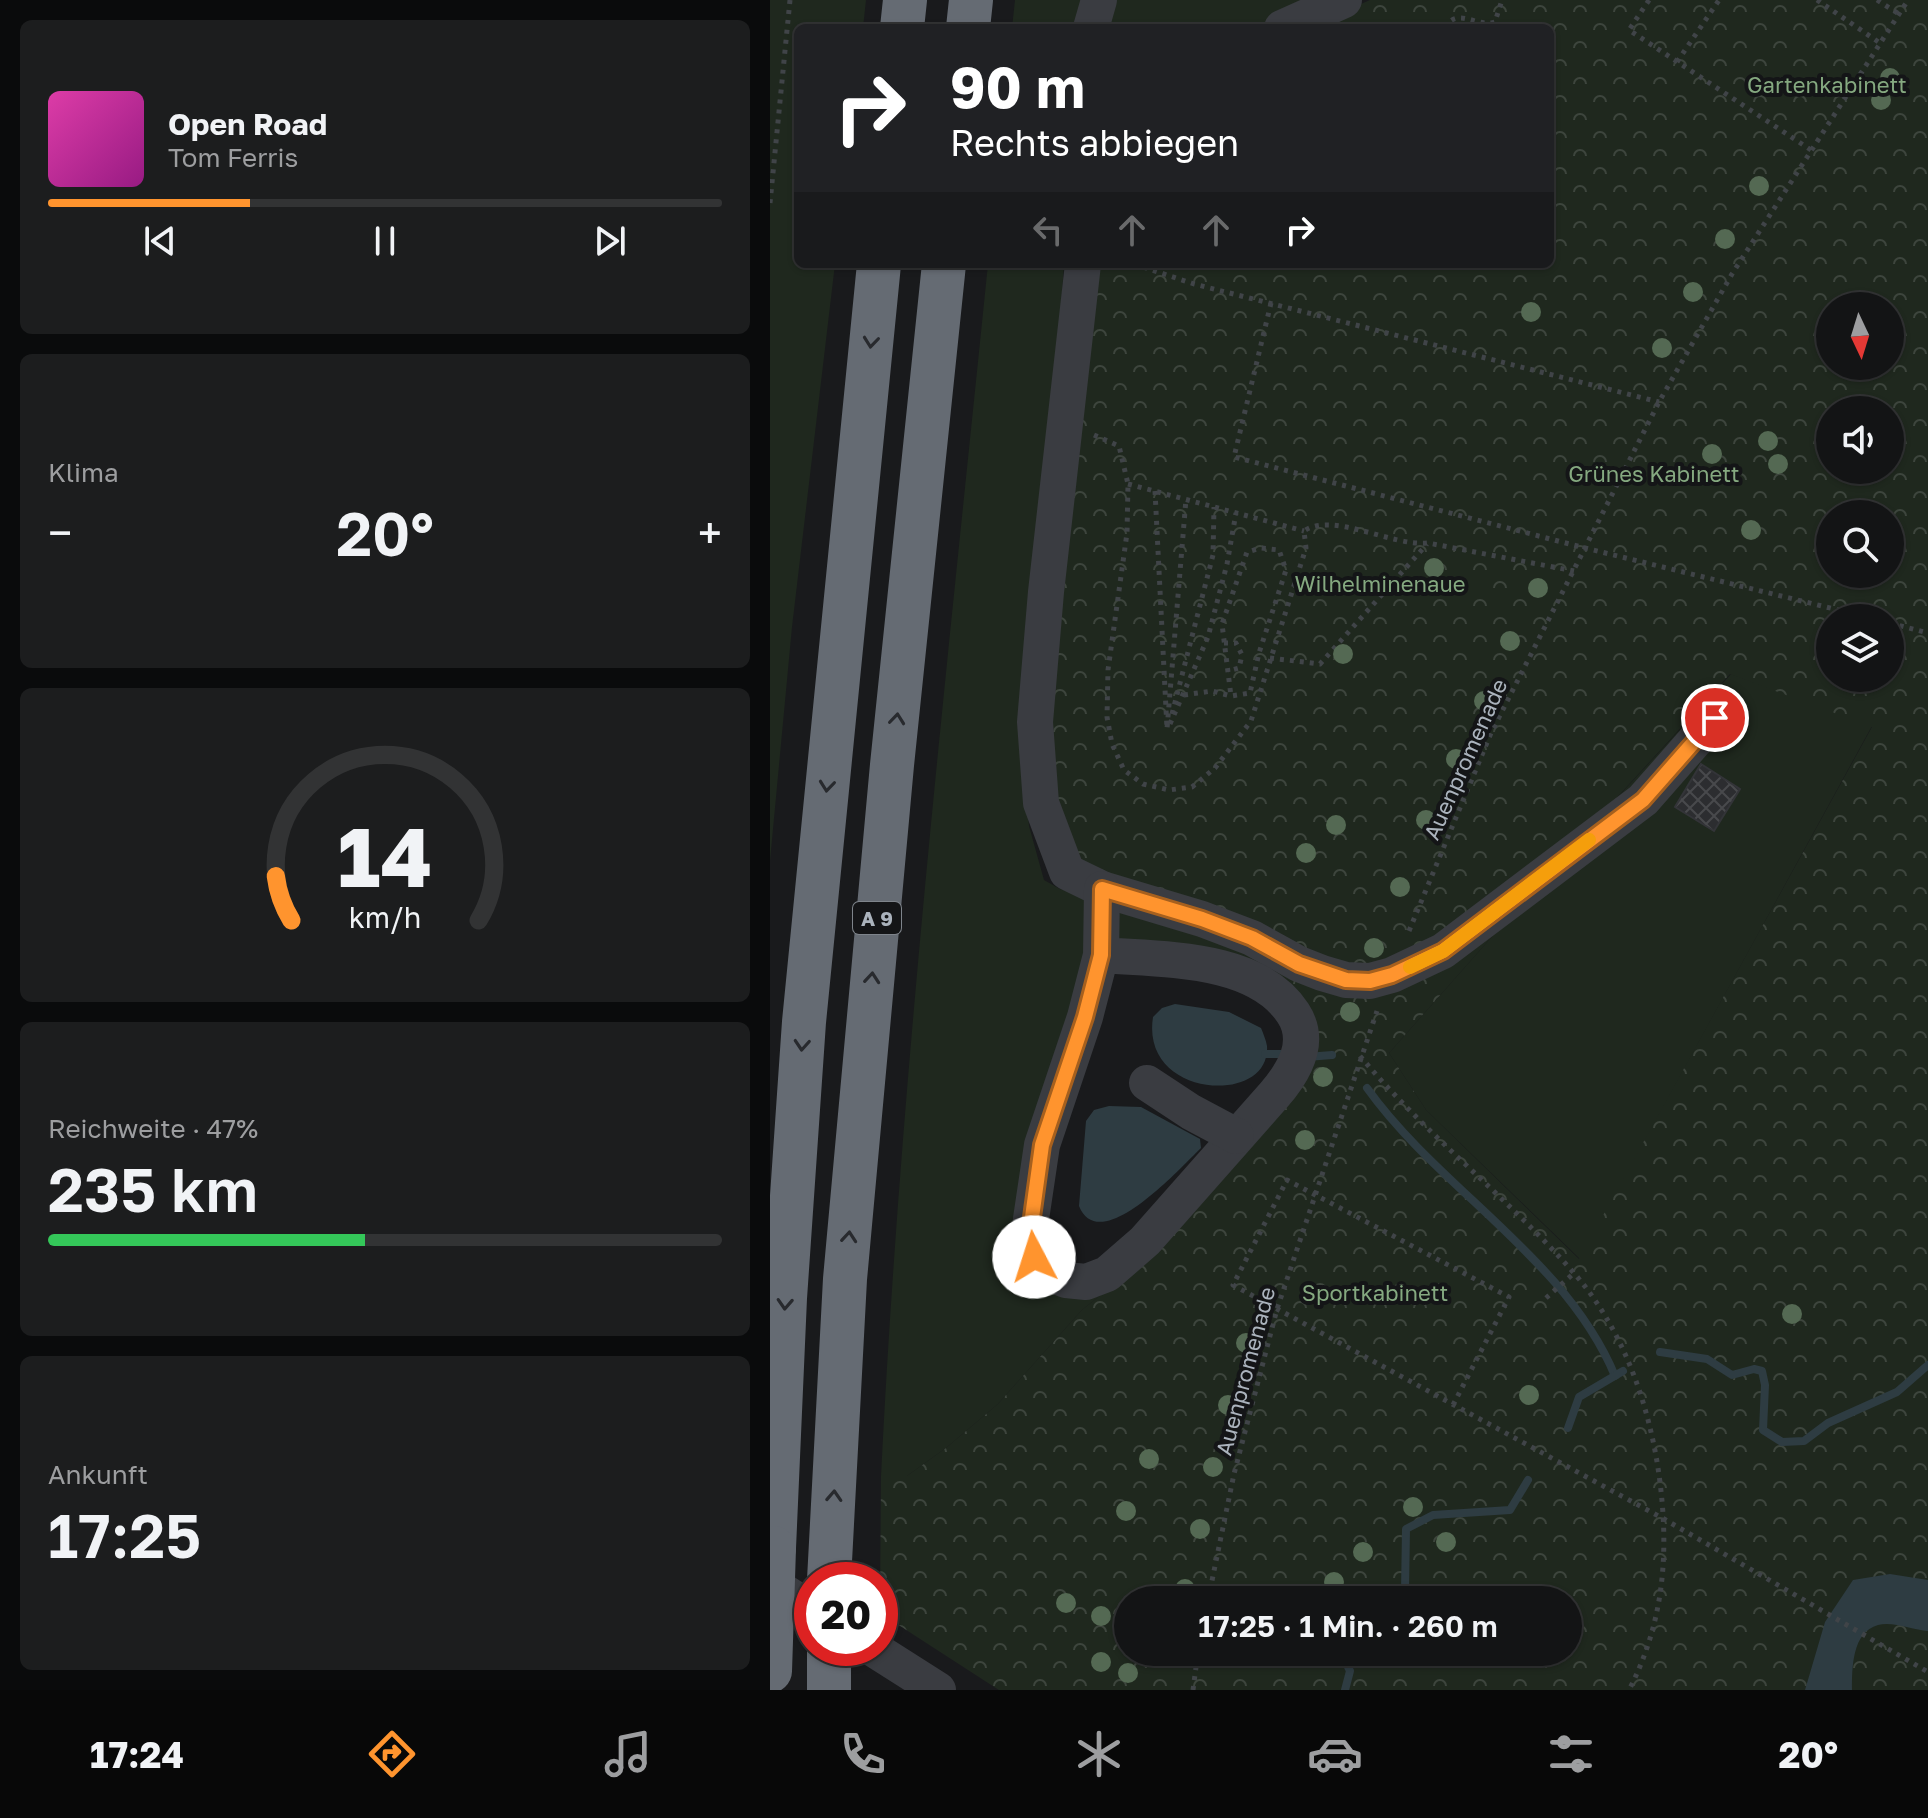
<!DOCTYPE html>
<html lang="de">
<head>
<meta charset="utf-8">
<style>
  :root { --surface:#131415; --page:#1c1d1e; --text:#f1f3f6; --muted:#9d9ea0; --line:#323334; --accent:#ff942e }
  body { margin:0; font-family:"Golos Text",sans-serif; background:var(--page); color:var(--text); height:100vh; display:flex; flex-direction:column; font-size:30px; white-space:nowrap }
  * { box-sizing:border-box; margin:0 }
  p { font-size:26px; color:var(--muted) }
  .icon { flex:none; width:44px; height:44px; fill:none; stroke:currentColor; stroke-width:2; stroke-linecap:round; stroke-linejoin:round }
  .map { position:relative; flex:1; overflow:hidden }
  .side { display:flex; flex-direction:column; gap:20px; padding:20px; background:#0a0b0c; width:770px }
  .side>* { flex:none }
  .hud { position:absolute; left:24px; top:24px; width:760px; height:244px; border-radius:12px; box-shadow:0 2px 6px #0004,0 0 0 2px var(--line); background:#202124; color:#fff; overflow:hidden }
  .needle { width:52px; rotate:176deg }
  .tools { position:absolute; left:1046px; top:292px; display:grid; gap:16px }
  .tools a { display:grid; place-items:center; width:88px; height:88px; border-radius:50%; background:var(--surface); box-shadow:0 2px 6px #0004,0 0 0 2px var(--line); font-size:40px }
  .speed { position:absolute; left:24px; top:1562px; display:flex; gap:16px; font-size:40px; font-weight:700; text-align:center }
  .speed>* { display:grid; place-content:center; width:104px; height:104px; border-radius:50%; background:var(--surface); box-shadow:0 2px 6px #0004,0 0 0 2px var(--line); line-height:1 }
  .speed .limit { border:12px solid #d22; background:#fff; color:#111 }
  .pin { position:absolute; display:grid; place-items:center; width:68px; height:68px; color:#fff; margin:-34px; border:4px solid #fff; border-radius:50%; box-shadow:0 2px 8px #0007 }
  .me { position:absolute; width:88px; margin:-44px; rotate:355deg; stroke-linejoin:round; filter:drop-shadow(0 0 6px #0008) }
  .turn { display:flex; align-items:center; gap:28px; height:168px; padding:0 24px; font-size:36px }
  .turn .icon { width:104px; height:104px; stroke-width:2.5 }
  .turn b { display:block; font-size:56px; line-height:68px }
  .lanes { display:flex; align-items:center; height:76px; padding:0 24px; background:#0003; justify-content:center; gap:40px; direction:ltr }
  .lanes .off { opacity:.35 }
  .big { font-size:60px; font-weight:600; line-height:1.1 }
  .side .tile { flex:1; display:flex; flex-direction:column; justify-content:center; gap:12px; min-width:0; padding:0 28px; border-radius:12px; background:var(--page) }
  .side .dial { align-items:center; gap:0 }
  .dial svg { height:208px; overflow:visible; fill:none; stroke:var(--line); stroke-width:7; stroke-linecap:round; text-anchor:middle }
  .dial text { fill:var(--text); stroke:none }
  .song { display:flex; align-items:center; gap:24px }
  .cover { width:96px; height:96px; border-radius:12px; background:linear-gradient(135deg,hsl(320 70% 55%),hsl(310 70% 35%)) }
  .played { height:8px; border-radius:4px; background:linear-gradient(90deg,var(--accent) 30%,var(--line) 30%) }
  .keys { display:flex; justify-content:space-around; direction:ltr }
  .heat { display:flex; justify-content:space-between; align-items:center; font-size:44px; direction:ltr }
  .charge { height:12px; border-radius:6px; background:linear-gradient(90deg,#34c759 47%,var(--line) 0) }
  .trip { position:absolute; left:344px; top:1586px; width:468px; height:80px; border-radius:40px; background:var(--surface); box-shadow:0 2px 6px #0004,0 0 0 2px var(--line); font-weight:600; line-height:80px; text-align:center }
  .tab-bar { display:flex; height:128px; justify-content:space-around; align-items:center; background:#080808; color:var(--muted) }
  .tab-bar .icon { width:56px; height:56px }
  .tab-bar .selected { color:var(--accent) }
  .tab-bar b { font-size:36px; color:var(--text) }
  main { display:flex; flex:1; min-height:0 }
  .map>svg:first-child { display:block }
  .grass { fill:#1f281e }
  .forest { fill:url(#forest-crowns); fill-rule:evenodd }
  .water { fill:#2e3c42 }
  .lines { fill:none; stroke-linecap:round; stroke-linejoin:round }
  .stream { stroke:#2e3c42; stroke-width:8 }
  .building { fill:url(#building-cross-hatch); stroke:#333438; stroke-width:2 }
  .path { stroke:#404448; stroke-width:5; stroke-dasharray:4 6; stroke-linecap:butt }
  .minor { stroke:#3a3c41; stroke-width:36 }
  .highway { stroke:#656b73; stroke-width:44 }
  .highway-bridge { stroke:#656b73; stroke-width:44 }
  .tree { fill:#546953 }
  .oneway { stroke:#282a2e }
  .route-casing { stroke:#a6601e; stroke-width:20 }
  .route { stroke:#ff942e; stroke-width:14 }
  .slow { stroke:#f59e0b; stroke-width:14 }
  .labels { text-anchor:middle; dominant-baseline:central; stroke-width:8; stroke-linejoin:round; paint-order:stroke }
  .shield { fill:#141517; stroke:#7e848b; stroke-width:2 }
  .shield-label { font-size:20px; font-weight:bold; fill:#abb3bd }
  .park-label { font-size:22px; fill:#85a980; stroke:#141517 }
  .street-label { font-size:22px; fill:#abb3bd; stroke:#141517 }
</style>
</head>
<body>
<main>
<section class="side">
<div class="tile">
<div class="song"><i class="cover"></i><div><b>Open Road</b><p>Tom Ferris</p></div></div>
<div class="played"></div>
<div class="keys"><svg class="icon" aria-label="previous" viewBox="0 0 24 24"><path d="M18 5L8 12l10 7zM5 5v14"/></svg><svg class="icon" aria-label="pause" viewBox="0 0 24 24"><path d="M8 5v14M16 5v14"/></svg><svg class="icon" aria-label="next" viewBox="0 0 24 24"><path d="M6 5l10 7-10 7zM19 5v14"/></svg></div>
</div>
<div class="tile"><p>Klima</p>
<div class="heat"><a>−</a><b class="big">20°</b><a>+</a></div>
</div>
<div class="tile dial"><svg viewBox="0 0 100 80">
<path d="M14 69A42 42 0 1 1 86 69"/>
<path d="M14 69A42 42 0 0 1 8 52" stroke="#ff942e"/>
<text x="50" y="56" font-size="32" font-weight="700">14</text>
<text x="50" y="72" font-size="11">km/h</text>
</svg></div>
<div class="tile"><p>Reichweite · 47%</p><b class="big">235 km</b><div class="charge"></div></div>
<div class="tile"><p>Ankunft</p><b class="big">17:25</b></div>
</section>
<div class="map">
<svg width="1158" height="1690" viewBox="0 0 1158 1690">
  <defs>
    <pattern id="forest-crowns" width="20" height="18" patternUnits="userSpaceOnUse" patternTransform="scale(2)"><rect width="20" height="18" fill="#1f281e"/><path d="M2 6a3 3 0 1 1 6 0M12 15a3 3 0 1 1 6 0" fill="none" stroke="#3d453d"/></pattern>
    <pattern id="building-cross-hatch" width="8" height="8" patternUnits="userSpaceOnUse" patternTransform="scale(2)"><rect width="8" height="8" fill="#2c2d30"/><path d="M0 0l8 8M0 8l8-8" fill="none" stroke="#48494c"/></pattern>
  </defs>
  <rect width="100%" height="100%" fill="#191a1c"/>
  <g class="grass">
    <polygon points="0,0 96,0 93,28 28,28 28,264 65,264 22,627 0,861"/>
    <polygon points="245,0 547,0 487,28 242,28"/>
    <path d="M218,264h76l-37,541 2,21 15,54 16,9 25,7 5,39 -73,304 94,48 -29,23 -84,94 -52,44 -39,28h-26c20,-405 66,-808 107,-1212z"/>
    <polygon points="961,674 1102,726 810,1259 656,1110 619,1053 786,864"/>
    <polygon points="354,907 524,969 513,988 341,942 340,922"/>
  </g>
  <path class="forest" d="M600,0h558v1690h-929l-119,-77 1,-137h26l39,-28 52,-44 84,-94 29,-23 193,-209 -21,-90 11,-19 -206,-94 -34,-56 -10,-99 50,-456h456v-236h-241zM1060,306h60v60h-60zM1060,410h60v60h-60zM1060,514h60v60h-60zM1060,618h60v60h-60zM960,674l142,53 -293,532 -153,-149 -37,-57 167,-189zM358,1600h440v52h-440z"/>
  <g class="water">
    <path d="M405,1004l54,8 32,16c2,5 5,12 6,18 4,60 -127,53 -114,-29l9,-9z"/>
    <path d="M339,1106l32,1 59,32 1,9c-20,19 -101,110 -122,58l7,-85 8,-11z"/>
    <path d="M1120,1574l38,6v51c-15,-1 -35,-10 -50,-6 -26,7 -26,43 -26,65h-47l20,-68 28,-42z"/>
  </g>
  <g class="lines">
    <g class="stream">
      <polyline points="495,1054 518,1054"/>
      <polyline points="537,1057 562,1055"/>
      <path d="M597,1088c73,102 199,170 248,288"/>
      <polyline points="890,1352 937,1359 962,1375 984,1369 992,1371 995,1385 993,1430 1012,1442 1034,1441 1058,1423 1127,1392 1158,1365"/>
      <polyline points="798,1428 809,1397 853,1371"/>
      <polyline points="629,1600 635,1592 636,1529 663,1515 740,1510 758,1480"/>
      <polyline points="571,1652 580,1671 575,1690"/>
    </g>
  </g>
  <polygon class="building" points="931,764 970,789 944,831 905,807"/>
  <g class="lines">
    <g class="path">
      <polyline points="879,0 859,30 1041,150"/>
      <polyline points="1047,0 1110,43"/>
      <polyline points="1107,0 1129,14"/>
      <path d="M675,28c12,-22 32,0 50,-6l7,-22"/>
      <polyline points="907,62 949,0"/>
      <polyline points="0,203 20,0"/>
      <polyline points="364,264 424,284 889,402"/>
      <polyline points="501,303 464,457 815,548 1101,618"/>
      <path d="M324,435l25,11 9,38 -1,49 -19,137 -1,47 5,27 12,26 19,14 26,6 23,-3 23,-19 36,-47 55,-173 -2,-17c28,-20 89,16 124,12l146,28"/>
      <polyline points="358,484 534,531"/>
      <polyline points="385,491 397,729 416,499"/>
      <polyline points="1120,623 1158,633"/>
      <polyline points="454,643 466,643 472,655 469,668 458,671"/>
      <polyline points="500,658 550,664 657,544"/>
      <polyline points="414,695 442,691 461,696 480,693 489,653 516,570 509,550 491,548 477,552 452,624 461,696"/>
      <polyline points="402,714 443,555 444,507"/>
      <polyline points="400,724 438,637 457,564 466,513"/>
      <polyline points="639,931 721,733 889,402 962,274 1138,0"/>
      <path d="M590,1056c65,78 146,140 213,216 55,62 82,149 89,229 6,67 -2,129 -33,189"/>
      <polyline points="776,1298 804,1273"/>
      <polyline points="683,1405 739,1297 517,1180 463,1285 894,1519 1158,1672"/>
      <polyline points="438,1600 464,1474 507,1309 607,1011"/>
      <polyline points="423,1690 428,1652"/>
    </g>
    <g class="minor">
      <polyline points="321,28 329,0"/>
      <polyline points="512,28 574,0"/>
      <polyline points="313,264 276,592 265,722 271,803 297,872 332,889 432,919 482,938 529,964 552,973 576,980 600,981 622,975 673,951 873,800 945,718"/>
      <path d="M331,955c60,5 155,1 192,58 19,29 1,59 -19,82l-129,146 -38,33 -21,8 -20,-2 -20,-8 -12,-15 -5,-18 2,-20 11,-74 43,-128 16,-62 1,-66"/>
      <polyline points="377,1083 421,1112 466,1136"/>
      <polyline points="0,1583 42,1610"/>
      <polyline points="102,1648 168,1690"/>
    </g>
    <g class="highway">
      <polyline points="132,28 135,0"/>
      <polyline points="198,28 201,0"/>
      <polyline points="4,1548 15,1298 34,1022 109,264"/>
      <polyline points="59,1580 75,1279 122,765 174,264"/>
      <polyline points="59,1690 59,1648"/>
    </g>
    <polyline class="highway-bridge" points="0,1671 4,1548"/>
  </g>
  <g class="tree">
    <circle cx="1120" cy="78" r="10"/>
    <circle cx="1111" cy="100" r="10"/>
    <circle cx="989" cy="186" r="10"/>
    <circle cx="955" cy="239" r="10"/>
    <circle cx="923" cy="292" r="10"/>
    <circle cx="761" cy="312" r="10"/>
    <circle cx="892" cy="348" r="10"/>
    <circle cx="998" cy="441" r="10"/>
    <circle cx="942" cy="454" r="10"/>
    <circle cx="1008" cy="464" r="10"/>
    <circle cx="981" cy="530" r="10"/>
    <circle cx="664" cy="568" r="10"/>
    <circle cx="768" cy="588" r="10"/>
    <circle cx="740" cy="641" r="10"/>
    <circle cx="573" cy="654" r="10"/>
    <circle cx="714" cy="701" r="10"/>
    <circle cx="686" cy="759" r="10"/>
    <circle cx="656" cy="820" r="10"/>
    <circle cx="566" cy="825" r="10"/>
    <circle cx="536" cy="853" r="10"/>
    <circle cx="630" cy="887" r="10"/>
    <circle cx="604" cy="948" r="10"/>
    <circle cx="580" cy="1012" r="10"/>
    <circle cx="553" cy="1077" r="10"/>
    <circle cx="535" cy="1140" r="10"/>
    <circle cx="1022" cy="1314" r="10"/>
    <circle cx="476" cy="1343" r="10"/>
    <circle cx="759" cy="1395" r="10"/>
    <circle cx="458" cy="1405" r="10"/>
    <circle cx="379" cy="1459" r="10"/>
    <circle cx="443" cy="1467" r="10"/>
    <circle cx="643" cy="1507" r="10"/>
    <circle cx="356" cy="1511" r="10"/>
    <circle cx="430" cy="1529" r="10"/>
    <circle cx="676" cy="1542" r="10"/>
    <circle cx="593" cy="1552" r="10"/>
    <circle cx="564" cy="1582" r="10"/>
    <circle cx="415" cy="1589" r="10"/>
    <circle cx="296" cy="1603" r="10"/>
    <circle cx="331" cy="1616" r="10"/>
    <circle cx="331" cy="1662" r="10"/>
    <circle cx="358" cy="1673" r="10"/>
  </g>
  <defs><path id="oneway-chevron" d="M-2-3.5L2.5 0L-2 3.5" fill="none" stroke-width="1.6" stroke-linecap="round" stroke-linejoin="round" transform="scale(2)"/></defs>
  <g class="oneway">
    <use href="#oneway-chevron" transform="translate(101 342) rotate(96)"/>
    <use href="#oneway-chevron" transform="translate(127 719) rotate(-84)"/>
    <use href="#oneway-chevron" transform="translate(57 786) rotate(96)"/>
    <use href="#oneway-chevron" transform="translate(102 978) rotate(-85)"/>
    <use href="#oneway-chevron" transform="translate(32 1045) rotate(94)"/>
    <use href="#oneway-chevron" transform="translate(79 1237) rotate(-85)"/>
    <use href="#oneway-chevron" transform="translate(15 1304) rotate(93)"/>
    <use href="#oneway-chevron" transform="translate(64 1496) rotate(-87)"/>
  </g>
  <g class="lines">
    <g class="route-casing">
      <polyline id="route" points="264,1257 259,1239 272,1145 315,1017 331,955 332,889 432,919 482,938 529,964 576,980 600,981 622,975 673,951 873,800 945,718"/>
    </g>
    <use href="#route" class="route"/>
    <polyline class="slow" points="640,967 673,951 819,840"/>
  </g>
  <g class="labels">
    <rect class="shield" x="83" y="902" width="48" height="32" rx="6"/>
    <g class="shield-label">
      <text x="107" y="918">A 9</text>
    </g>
    <g class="park-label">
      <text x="1057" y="84">Gartenkabinett</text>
      <text x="884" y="473">Grünes Kabinett</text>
      <text x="610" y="583">Wilhelminenaue</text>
      <text x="605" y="1292">Sportkabinett</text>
    </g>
    <g class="street-label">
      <text transform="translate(695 759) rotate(-66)">Auenpromenade</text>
      <text transform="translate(475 1371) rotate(-75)">Auenpromenade</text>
    </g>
  </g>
</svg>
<div class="tools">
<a><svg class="needle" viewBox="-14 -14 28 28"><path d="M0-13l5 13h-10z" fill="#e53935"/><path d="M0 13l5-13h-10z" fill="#9d9ea0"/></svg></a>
<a><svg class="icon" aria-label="sound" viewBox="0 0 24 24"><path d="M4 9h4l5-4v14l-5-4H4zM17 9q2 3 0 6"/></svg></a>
<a><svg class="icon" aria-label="search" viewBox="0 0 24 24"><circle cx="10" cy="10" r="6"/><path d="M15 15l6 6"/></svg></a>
<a><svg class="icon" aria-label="layers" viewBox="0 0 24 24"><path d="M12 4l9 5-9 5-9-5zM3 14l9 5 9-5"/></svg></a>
</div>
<div class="speed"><div class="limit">20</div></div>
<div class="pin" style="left:945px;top:718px;background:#d93025"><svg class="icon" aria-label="arrive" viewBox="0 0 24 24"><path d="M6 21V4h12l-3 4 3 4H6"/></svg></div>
<svg class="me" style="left:264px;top:1257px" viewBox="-20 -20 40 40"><circle r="19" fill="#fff"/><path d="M0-13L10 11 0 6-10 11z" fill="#ff942e"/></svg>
<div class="trip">17:25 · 1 Min. · 260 m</div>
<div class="hud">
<div class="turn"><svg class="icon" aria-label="right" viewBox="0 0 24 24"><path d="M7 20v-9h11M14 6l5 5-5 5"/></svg><div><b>90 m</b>Rechts abbiegen</div></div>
<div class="lanes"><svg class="icon off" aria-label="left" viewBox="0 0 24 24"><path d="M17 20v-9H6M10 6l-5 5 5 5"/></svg><svg class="icon off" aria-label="ahead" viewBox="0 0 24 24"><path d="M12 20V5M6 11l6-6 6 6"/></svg><svg class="icon off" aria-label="ahead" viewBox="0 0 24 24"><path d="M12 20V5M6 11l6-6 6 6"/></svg><svg class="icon" aria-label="right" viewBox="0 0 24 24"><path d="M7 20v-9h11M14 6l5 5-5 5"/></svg></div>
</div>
</div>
</main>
<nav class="tab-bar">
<b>17:24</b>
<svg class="icon selected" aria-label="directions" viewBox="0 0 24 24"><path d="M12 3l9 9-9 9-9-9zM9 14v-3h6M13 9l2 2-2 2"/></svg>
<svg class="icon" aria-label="music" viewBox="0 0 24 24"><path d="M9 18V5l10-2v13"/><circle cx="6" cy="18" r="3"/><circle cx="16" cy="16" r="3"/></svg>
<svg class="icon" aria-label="phone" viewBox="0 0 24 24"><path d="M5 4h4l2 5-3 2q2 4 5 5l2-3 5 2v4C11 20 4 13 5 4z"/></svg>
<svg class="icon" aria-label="climate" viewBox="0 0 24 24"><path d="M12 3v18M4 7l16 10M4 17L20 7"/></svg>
<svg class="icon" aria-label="car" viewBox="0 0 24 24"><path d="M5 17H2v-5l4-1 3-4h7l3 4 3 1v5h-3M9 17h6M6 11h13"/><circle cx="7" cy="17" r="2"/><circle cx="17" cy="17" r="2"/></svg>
<svg class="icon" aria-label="filters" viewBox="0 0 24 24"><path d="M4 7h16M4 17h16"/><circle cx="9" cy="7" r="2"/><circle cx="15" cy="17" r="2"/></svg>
<b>20°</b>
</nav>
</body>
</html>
